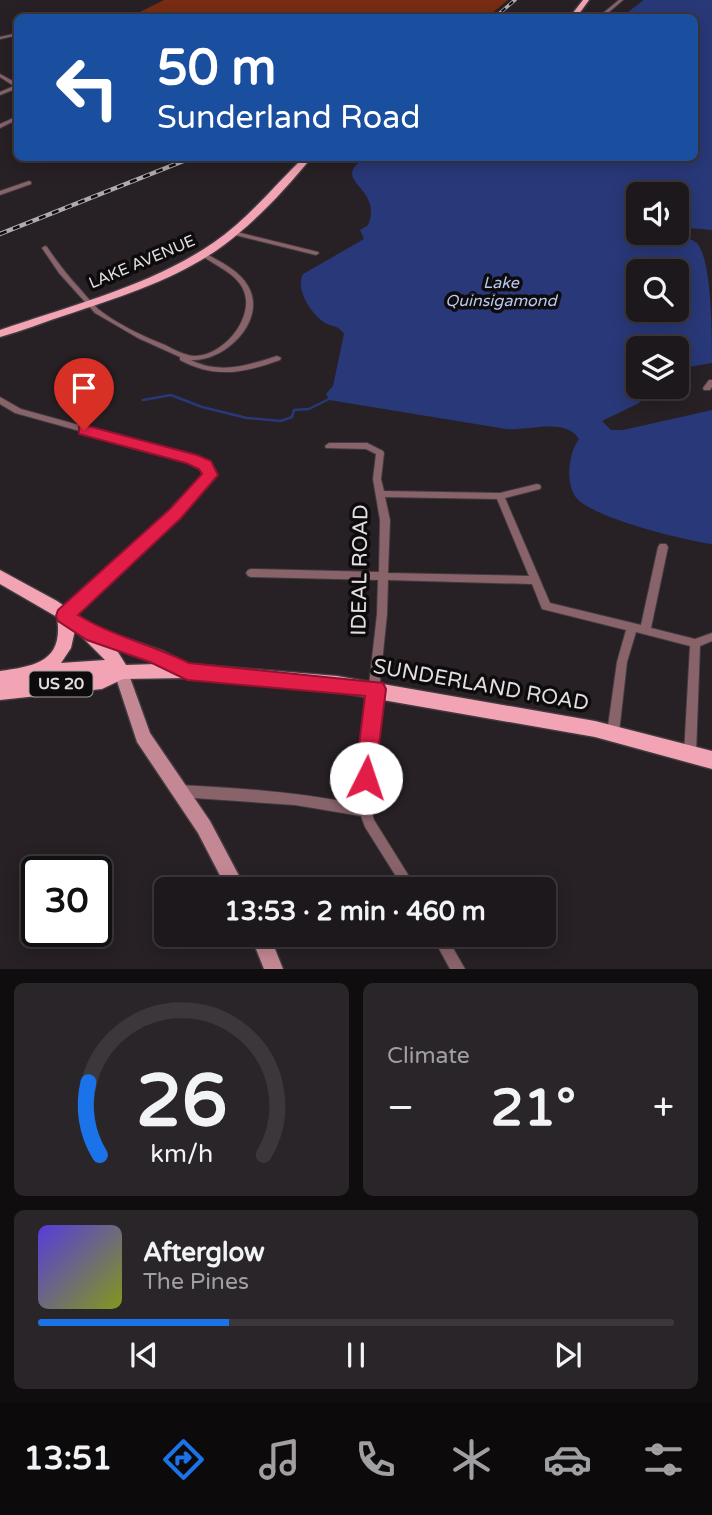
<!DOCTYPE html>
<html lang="en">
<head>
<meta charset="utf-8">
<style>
  :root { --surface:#1d181c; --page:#2a2529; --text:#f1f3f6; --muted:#a0a0a3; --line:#3b373b; --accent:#1a73e8 }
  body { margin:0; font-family:"Varela Round",sans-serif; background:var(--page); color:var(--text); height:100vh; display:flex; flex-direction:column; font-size:26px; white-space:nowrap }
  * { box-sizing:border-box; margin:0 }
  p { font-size:23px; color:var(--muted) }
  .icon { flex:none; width:38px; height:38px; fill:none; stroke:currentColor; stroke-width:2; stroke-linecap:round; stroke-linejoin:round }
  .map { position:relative; height:969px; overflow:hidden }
  .details { display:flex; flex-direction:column; gap:14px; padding:14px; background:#100d0f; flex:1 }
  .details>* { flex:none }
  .guide { position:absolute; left:14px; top:14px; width:684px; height:147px; border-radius:10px; box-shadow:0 4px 18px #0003,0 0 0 2px var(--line); background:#1a4fa0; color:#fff; overflow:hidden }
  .tools { position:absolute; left:626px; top:182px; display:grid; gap:14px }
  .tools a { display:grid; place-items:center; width:63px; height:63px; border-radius:10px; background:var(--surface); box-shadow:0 4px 18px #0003,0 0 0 2px var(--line); font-size:35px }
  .speed { position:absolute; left:21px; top:856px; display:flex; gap:14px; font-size:35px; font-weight:700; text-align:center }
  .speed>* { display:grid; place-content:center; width:91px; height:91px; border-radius:50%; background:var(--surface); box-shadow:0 4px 18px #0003,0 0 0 2px var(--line); line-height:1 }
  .speed .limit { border:4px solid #111; border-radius:10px; background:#fff; color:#111 }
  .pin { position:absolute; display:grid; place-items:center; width:60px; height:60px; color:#fff; margin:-72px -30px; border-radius:50% 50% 50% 0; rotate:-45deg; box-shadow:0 0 7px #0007 }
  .pin .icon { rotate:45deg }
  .me { position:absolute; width:77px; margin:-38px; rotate:4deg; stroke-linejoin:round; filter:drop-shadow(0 0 5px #0008) }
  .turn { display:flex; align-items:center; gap:24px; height:147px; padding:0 28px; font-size:32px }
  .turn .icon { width:91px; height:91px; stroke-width:2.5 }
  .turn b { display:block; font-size:49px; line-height:60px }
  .big { font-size:52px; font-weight:800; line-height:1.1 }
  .details .tile { flex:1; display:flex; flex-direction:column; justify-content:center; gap:10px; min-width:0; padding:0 24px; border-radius:10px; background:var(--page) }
  .details .dial { align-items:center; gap:0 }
  .dial svg { height:182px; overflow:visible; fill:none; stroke:var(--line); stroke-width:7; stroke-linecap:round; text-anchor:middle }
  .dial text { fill:var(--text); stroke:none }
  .song { display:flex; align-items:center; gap:21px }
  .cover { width:84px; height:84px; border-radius:10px; background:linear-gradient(135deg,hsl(250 70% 55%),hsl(70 70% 35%)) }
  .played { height:7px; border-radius:4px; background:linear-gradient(90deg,var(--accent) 30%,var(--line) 30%) }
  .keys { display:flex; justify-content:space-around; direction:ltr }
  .heat { display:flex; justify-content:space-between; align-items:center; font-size:38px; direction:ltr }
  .details .tiles { flex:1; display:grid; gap:14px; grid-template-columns:1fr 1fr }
  .tile:last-child { grid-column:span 2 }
  .trip { position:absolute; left:154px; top:877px; width:402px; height:70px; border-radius:10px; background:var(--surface); box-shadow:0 4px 18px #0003,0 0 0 2px var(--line); font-weight:800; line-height:70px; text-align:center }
  .dock { display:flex; height:112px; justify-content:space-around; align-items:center; background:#0c0a0b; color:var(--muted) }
  .dock .icon { width:49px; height:49px }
  .dock .active { color:var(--accent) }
  .dock b { font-size:32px; color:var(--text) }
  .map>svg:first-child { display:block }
  .forest { fill:#772c13 }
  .water { fill:#293878; fill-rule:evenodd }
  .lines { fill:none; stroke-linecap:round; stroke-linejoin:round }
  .stream { stroke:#293878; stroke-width:2.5 }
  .street-casing { stroke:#413b3f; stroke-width:2 }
  .secondary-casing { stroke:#413b3f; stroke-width:3 }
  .primary-casing { stroke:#413b3f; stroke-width:3 }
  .street { fill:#89636a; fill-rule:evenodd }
  .secondary { fill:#c48894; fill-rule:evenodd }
  .primary { fill:#f2a4b4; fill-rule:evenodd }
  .rail-far1-casing { stroke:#afabae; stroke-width:3.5 }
  .rail-casing { stroke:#afabae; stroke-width:4.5 }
  .rail-far1 { stroke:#0e0b0d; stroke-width:2; stroke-dasharray:5; stroke-linecap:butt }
  .rail { stroke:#0e0b0d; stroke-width:2.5; stroke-dasharray:7; stroke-linecap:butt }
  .route { fill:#e11d48; stroke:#92132f; stroke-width:2 }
  .labels { text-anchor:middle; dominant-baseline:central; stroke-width:7; stroke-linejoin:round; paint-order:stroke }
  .far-street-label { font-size:16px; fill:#e2dee1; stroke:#0e0b0d }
  .far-water-label { font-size:16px; font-style:italic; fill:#bac7ee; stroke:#0e0b0d }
  .shield { fill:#0e0b0d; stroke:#a29fa1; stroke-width:2 }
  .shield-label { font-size:16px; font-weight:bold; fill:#e2dee1 }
  .near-street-label { font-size:21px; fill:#e2dee1; stroke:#0e0b0d }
</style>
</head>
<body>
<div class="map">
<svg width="712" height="969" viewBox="0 0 712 969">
  <rect width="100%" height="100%" fill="#272025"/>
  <polygon class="forest" points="164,0 508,0 486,18 130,17"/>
  <path class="water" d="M644,0h68v230l-35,-3v-33h-38v39c17,0 43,-1 58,10 15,17 15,92 15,120l-35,6v-21h-38v39h11l-11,16 -37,18 9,9h12l89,-20v134c-26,-3 -124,-27 -137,-48 -10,-16 -6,-43 4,-57 -13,-22 -52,-8 -73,-10l-177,-29 -3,-6 7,-8 11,-52c-6,-9 -11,-7 -19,-11 -14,-9 -30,-34 -22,-49l61,-35 -4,-9 8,-5c16,-39 -40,-43 -3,-67h330v-140l-74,-1zM639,271h38v39h-38z"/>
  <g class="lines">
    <polyline class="stream" points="143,400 171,395 202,407 247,418 281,421 292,417 294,410 309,409 333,397"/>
    <g class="street-casing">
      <g id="street">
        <polygon points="619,0 623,0 602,18 597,18"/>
        <polygon points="18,33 18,35 0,39 0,37"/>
        <polygon points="0,74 18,84 18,88 0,95 0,92 14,86 0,77"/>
        <polygon points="18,116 18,119 0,128 0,124"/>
        <polygon points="29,181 31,182 31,184 0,195 0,191"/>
        <polygon points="233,231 318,252 319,253 316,255 231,234 230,233"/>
        <path d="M45,246l2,1c10,15 21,29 33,42 6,7 12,14 18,20 19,15 44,27 67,36 8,4 20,11 30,11 29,0 63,-41 47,-69 -9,-16 -29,-22 -42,-33l3,-2 2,1c15,9 34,17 43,33 20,34 -23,76 -57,74 29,15 58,5 86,-4l4,2 -1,2c-36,13 -65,19 -100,0v-3l-42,-19 -43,-25 -36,-40 -17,-25z"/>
        <polygon points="709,380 712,380 712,387 710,390 704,390 703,388"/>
        <polygon points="0,397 21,409 194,457 213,468 214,470 211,481 197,498 69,619 65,620 61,619 60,616 61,613 191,494 204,478 205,471 188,461 15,413 0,404"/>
        <path d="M329,443h38l16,8 1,2 -3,26 3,12 116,2 37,-9 3,1 1,2 -1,2 -35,9 45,105 91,22 17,-78 2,-3h6l2,3 -17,81 44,11 17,-6v8l-12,5 -4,108 -2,4 -4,1 -4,-1 -2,-4 6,-108 -54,-14 -9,30 -8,71 -2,4 -4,1 -4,-1 -2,-4 10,-71 9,-32 -84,-21 -10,-25 -144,-4 -1,34 -19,186 6,20 43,69h-13l-39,-62 -4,-11 -66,-11 -116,-8 -4,-2 -2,-4 2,-4 4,-2c60,3 119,7 178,19l-1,-4 21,-186 1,-34 -127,-3 -3,-1 -2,-3 2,-3 3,-1 128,3 1,-52 -7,-41 3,-25 -10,-5 -40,-1 -1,-2zM385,497l112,2 32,77 -141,-3 2,-53z"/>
        <polygon points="431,934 445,934 465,969 450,969"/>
      </g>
    </g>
    <g class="secondary-casing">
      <g id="secondary">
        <polygon points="121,666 126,667 128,672 150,733 210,821 246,889 227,889 198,833 137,742 114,672 116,667"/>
        <polygon points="250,934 269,934 283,969 264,969"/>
      </g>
    </g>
    <g class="primary-casing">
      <g id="primary">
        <polygon points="583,0 589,0 576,18 569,18"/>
        <path d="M303,158h8c-25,31 -55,63 -87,87 -46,34 -104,52 -158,70 -22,7 -44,16 -66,22v-7c72,-25 150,-44 213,-87 34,-23 61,-57 90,-85z"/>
        <path d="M0,570l57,31 39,27 67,23 25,13 149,12 258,45 117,30v18l-117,-32 -258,-45 -150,-14 -64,1 -21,10 -102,11v-29c35,-5 64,-9 57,-54l-57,-33zM75,630l30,30 -44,3 10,-15zM116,649l41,15 -31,1z"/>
      </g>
    </g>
    <use href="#street" class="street"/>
    <use href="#secondary" class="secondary"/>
    <use href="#primary" class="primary"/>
    <g class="rail-far1-casing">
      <polyline id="rail-far1" points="494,18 515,0"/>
    </g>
    <g class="rail-casing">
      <polyline id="rail" points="0,234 191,158"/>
    </g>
    <use href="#rail-far1" class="rail-far1"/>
    <use href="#rail" class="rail"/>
  </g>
  <path class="route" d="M84,425l113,30 14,6 7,14 -37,43 -103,97c34,21 75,30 111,48l194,20 3,6 -12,96 -8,3 -7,-3 -4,-7 10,-82 -178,-16 -37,-18 -63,-22 -29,-19 -2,-5 2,-6 112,-101 32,-35 -3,-5 -13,-6 -107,-29v-8z"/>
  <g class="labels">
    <g class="far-street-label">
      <text transform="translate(142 262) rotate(-23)">LAKE AVENUE</text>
    </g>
    <g class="far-water-label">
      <text x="501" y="283">Lake<tspan x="501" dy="18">Quinsigamond</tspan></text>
    </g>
    <rect class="shield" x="29.5" y="671.5" width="63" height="25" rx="5"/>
    <g class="shield-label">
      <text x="61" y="684">US 20</text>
    </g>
    <g class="near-street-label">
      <text transform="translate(360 570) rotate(-89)">IDEAL ROAD</text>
      <text transform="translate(481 685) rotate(10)">SUNDERLAND ROAD</text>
    </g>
  </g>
</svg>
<div class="tools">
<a><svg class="icon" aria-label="sound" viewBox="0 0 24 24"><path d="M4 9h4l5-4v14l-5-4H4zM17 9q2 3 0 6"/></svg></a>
<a><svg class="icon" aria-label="search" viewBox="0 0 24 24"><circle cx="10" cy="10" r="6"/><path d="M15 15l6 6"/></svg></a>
<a><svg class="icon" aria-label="layers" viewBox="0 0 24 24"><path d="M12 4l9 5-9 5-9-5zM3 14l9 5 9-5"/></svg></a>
</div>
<div class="speed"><div class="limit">30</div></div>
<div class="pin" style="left:84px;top:430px;background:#d93025"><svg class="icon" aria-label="arrive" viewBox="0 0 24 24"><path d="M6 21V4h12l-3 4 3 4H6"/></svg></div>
<svg class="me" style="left:366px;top:778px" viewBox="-20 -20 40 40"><circle r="19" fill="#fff"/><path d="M0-13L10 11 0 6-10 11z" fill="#e11d48"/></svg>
<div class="trip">13:53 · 2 min · 460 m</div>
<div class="guide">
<div class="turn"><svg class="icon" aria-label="left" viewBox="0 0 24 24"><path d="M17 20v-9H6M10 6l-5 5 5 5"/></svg><div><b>50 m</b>Sunderland Road</div></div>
</div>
</div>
<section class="details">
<div class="tiles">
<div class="tile dial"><svg viewBox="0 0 100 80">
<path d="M14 69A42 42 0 1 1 86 69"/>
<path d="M14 69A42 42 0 0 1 9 37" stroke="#1a73e8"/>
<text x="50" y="56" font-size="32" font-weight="700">26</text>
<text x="50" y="72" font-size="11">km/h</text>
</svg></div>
<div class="tile"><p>Climate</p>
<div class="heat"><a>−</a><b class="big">21°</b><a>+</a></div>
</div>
<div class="tile">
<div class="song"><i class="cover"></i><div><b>Afterglow</b><p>The Pines</p></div></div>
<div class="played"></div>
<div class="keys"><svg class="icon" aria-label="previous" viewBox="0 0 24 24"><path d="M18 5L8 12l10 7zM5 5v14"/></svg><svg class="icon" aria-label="pause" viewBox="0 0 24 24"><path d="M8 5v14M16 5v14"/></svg><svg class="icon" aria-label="next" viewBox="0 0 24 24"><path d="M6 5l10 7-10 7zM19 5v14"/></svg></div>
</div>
</div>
</section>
<nav class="dock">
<b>13:51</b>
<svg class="icon active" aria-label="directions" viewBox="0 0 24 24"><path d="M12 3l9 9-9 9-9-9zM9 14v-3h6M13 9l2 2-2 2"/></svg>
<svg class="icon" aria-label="music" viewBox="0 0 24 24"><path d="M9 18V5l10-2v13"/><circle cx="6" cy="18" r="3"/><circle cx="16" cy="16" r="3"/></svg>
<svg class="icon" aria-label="phone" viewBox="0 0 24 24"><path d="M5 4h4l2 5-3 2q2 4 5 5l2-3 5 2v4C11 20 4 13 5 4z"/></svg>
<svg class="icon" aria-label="climate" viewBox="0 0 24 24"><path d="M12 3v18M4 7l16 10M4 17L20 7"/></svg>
<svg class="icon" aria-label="car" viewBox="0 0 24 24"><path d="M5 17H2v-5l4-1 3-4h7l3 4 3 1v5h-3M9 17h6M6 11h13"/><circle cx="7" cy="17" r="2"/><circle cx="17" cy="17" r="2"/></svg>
<svg class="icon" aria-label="filters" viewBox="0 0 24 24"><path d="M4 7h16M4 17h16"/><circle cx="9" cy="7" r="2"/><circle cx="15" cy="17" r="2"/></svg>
</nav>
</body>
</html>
